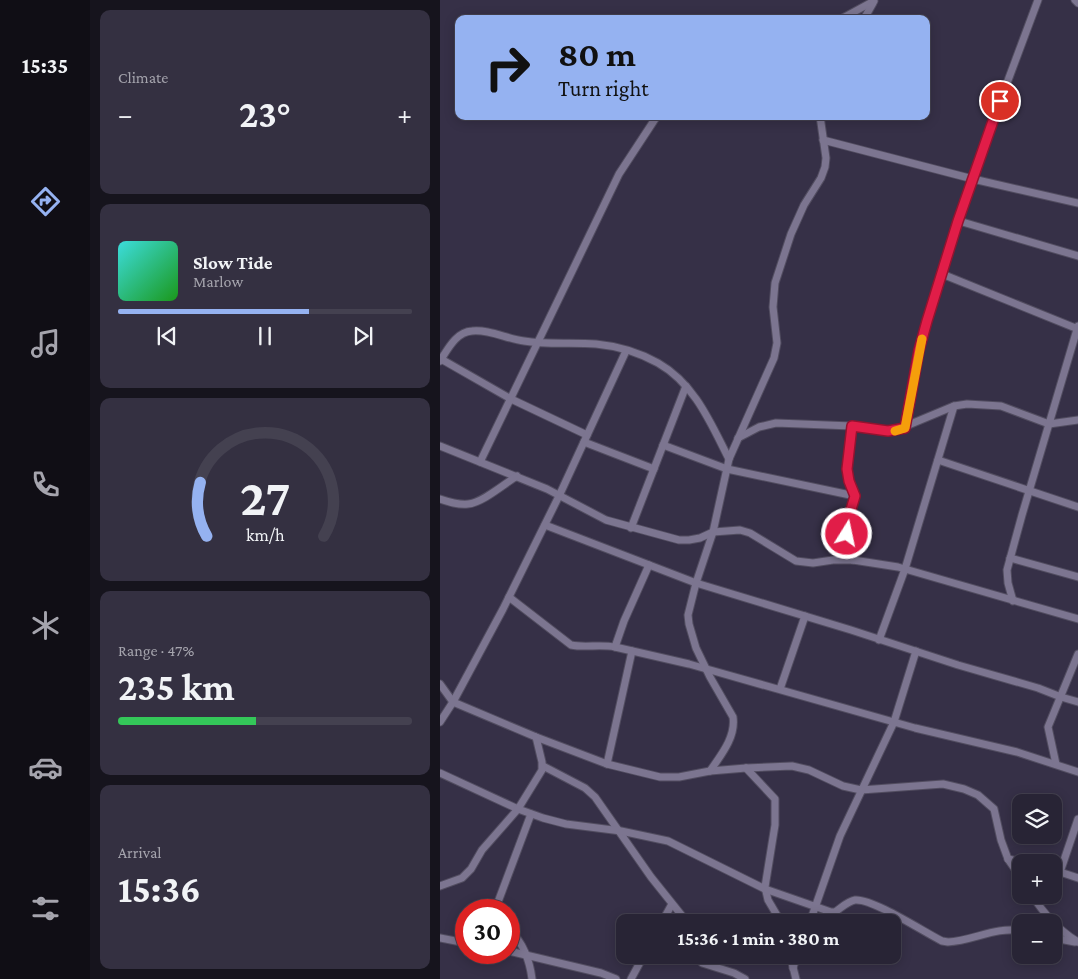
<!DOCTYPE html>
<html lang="en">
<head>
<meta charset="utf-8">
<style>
  :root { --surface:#282435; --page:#343041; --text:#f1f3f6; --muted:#a5a4ad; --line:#444150; --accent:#95b2f1 }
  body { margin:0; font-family:"Crimson Pro",serif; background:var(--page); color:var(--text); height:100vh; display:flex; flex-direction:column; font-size:19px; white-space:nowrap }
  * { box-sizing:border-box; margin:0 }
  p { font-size:16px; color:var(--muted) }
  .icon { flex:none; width:28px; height:28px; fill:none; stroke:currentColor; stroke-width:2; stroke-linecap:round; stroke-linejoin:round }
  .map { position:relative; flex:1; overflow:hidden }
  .details { display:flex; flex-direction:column; gap:10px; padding:10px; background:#16141d; width:350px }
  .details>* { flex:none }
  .top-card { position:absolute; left:15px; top:15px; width:475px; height:105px; border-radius:10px; box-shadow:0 2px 12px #0003,0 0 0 1px var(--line); background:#95b2f1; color:#111; overflow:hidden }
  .controls { position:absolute; left:572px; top:794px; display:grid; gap:10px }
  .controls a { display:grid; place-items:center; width:50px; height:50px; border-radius:10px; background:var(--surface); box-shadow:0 2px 12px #0003,0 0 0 1px var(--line); font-size:25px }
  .speed { position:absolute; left:15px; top:899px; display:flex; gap:10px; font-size:25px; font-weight:700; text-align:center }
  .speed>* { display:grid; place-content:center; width:65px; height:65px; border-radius:50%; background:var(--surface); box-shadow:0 2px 12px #0003,0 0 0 1px var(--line); line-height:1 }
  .speed .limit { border:8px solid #d22; background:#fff; color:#111 }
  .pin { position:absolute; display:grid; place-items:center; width:42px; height:42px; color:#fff; margin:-21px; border:2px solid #fff; border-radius:50%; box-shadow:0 1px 5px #0007 }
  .me { position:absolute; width:55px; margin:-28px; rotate:10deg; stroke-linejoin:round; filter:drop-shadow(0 0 4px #0008) }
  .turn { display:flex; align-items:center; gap:18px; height:105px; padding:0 20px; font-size:22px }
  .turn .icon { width:65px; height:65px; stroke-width:2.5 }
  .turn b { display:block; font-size:35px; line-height:42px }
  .big { font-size:38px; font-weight:700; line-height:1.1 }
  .details .tile { flex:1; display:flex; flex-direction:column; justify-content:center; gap:8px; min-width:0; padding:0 18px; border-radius:10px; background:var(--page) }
  .details .dial { align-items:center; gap:0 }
  .dial svg { height:130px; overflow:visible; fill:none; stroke:var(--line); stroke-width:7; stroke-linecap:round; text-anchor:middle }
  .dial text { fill:var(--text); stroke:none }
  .song { display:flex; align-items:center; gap:15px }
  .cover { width:60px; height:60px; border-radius:8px; background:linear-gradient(135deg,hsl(180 70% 55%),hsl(120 70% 35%)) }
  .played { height:5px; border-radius:2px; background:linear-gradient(90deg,var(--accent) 65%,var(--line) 65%) }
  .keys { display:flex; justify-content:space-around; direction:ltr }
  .heat { display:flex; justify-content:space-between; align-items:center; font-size:28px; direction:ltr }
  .charge { height:8px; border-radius:4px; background:linear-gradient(90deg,#34c759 47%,var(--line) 0) }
  .trip { position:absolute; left:176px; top:914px; width:285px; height:50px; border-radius:10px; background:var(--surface); box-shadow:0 2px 12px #0003,0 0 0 1px var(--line); font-weight:700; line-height:50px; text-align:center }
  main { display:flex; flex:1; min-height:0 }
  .menu { display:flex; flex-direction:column; width:90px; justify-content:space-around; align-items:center; background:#100e15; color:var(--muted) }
  .menu .icon { width:35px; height:35px }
  .menu .current { color:var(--accent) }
  .menu b { font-size:22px; color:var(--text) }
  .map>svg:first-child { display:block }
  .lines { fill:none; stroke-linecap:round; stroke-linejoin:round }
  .street-casing { stroke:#524d60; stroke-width:9 }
  .street { stroke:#7c7590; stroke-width:7 }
  .route-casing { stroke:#92132f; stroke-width:12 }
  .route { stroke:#e11d48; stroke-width:9 }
  .slow { stroke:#f59e0b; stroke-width:9 }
</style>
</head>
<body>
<main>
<nav class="menu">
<b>15:35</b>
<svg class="icon current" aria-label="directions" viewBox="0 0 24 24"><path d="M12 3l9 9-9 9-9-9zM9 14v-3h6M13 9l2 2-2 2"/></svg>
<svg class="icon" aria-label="music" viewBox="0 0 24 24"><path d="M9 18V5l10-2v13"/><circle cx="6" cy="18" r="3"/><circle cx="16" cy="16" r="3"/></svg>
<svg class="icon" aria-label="phone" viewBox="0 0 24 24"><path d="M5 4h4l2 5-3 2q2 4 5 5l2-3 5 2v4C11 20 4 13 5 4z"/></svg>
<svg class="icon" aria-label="climate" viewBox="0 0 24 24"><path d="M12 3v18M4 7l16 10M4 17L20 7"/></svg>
<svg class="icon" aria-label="car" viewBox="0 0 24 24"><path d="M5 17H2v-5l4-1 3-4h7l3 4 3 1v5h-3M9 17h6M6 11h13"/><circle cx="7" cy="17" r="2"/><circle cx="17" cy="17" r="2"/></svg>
<svg class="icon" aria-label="filters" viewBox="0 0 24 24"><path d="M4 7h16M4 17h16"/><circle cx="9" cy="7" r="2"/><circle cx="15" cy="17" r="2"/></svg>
</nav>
<section class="details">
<div class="tile"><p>Climate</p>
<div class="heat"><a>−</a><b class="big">23°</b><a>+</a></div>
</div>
<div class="tile">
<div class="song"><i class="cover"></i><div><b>Slow Tide</b><p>Marlow</p></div></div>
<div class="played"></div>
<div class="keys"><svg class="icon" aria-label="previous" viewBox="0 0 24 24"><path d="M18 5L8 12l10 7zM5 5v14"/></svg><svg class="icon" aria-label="pause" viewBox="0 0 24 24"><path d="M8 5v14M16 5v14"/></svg><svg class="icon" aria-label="next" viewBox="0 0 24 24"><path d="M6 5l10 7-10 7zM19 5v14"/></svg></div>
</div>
<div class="tile dial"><svg viewBox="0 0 100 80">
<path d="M14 69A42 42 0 1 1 86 69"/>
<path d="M14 69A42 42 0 0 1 10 36" stroke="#95b2f1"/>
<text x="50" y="56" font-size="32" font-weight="700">27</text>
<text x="50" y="72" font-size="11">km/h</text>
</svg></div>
<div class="tile"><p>Range · 47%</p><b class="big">235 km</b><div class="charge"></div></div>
<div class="tile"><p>Arrival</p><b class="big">15:36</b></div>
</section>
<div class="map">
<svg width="638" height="979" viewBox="0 0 638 979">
  <rect width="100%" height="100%" fill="#363047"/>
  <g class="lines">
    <g class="street-casing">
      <g id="street">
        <polyline points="635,0 638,3"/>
        <polyline points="401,19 434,1"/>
        <polyline points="424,19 433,3"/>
        <polyline points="383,140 533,179 638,203"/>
        <polyline points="519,221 638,256"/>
        <polyline points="502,274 638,329"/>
        <polyline points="1,359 71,399 147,435"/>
        <path d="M0,361c8,-12 16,-29 32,-30 17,-2 35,8 52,10 24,4 48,1 72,3 21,2 44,9 62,19 37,21 53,61 71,96"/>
        <polyline points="412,426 407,469 409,481 415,496 407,529 413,560"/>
        <polyline points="465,428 479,350 493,299 548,134 598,0"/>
        <polyline points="298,438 319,427 336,423 412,426 454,431 514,406 527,404 561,406 609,424 638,420"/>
        <polyline points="144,442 214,469"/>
        <polyline points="223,445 287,469 415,496"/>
        <polyline points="0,446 107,489 166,520 239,540 249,540 260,538 273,532 300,530 310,533 356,561 373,563 393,560 413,560 458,567 638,619"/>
        <polyline points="498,460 638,507"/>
        <polyline points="40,462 179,174 217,116"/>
        <path d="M0,499c9,3 18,6 28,5 14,-1 36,-20 49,-28"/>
        <polyline points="105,525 256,583 411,630 518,665 598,688 621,697 638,702"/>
        <polyline points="191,528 246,386"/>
        <polyline points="570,558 638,577"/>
        <path d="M69,597l62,48c14,3 29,-1 44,2l74,17 226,64 102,24 61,20"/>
        <polyline points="573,601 568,583 567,570 582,515 638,326"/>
        <polyline points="439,640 465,569 514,406"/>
        <polyline points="175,647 184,621 209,565"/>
        <polyline points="0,684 13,702 96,737 167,764 220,777 239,777 270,771 306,768 352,766 369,770 403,786 421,790 503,784 524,789 538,795 554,809 561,840 568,859 581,878"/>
        <polyline points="340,689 365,616"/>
        <polyline points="0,722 13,702 63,609 119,496 186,351"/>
        <polyline points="167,764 192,651"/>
        <polyline points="616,764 608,727 638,654"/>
        <polyline points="103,766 145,788 155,797 211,877 247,922"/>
        <polyline points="306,768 335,799 335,825 325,887 328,900 341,922"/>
        <path d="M270,771c11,-16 26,-34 23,-54l-23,-40 -14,-29 -7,-24 -1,-9 8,-32 17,-51 16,-73 45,-101 3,-15 -4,-36 2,-24 16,-49 13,-29 17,-27 4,-11 1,-9 -6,-42"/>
        <path d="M0,773l78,36 25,9 23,6 55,7 47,10 97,48 66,23h4c6,-4 13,-11 20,-12 17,-2 69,32 87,41l6,1c25,-1 48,-16 73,-11"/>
        <polyline points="568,859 583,862"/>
        <polyline points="614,870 638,878"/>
        <polyline points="620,872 638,819"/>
        <polyline points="0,886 22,878 31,869 42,850 78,809 102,770 102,762 96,737"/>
        <path d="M592,895c11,18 28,36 46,47"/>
        <polyline points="55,910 91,814"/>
        <polyline points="222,922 232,904"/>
        <polyline points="370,922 400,836 454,722 476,651"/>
        <path d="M69,930c14,11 21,32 23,49"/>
        <polyline points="0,938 26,943"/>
        <polyline points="614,938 635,942"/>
        <polyline points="69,951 161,973 176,979"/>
        <polyline points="260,955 262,963 294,973 305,979"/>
        <polyline points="350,955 356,979"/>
        <polyline points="353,968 357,955"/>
        <polyline points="191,979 204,955"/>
      </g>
    </g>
    <use href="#street" class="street"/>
  </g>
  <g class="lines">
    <g class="route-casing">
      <polyline id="route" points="407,534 407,523 415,496 409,481 407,469 412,426 448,431 465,428 479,350 487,321 518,221 560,101"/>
    </g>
    <use href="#route" class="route"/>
    <polyline class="slow" points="455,431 465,428 482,339"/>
  </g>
</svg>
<div class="controls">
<a><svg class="icon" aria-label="layers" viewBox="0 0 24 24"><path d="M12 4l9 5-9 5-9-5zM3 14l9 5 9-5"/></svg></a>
<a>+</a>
<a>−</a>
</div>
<div class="speed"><div class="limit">30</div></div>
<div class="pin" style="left:560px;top:101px;background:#d93025"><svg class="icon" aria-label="arrive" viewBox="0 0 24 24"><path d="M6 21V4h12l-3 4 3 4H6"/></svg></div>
<svg class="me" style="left:407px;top:534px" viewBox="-20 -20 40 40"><circle r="17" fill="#e11d48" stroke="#fff" stroke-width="3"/><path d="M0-11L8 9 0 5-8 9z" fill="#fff"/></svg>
<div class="trip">15:36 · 1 min · 380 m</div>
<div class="top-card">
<div class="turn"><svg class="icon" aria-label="right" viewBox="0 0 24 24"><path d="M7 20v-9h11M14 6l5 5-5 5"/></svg><div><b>80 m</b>Turn right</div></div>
</div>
</div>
</main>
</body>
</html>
